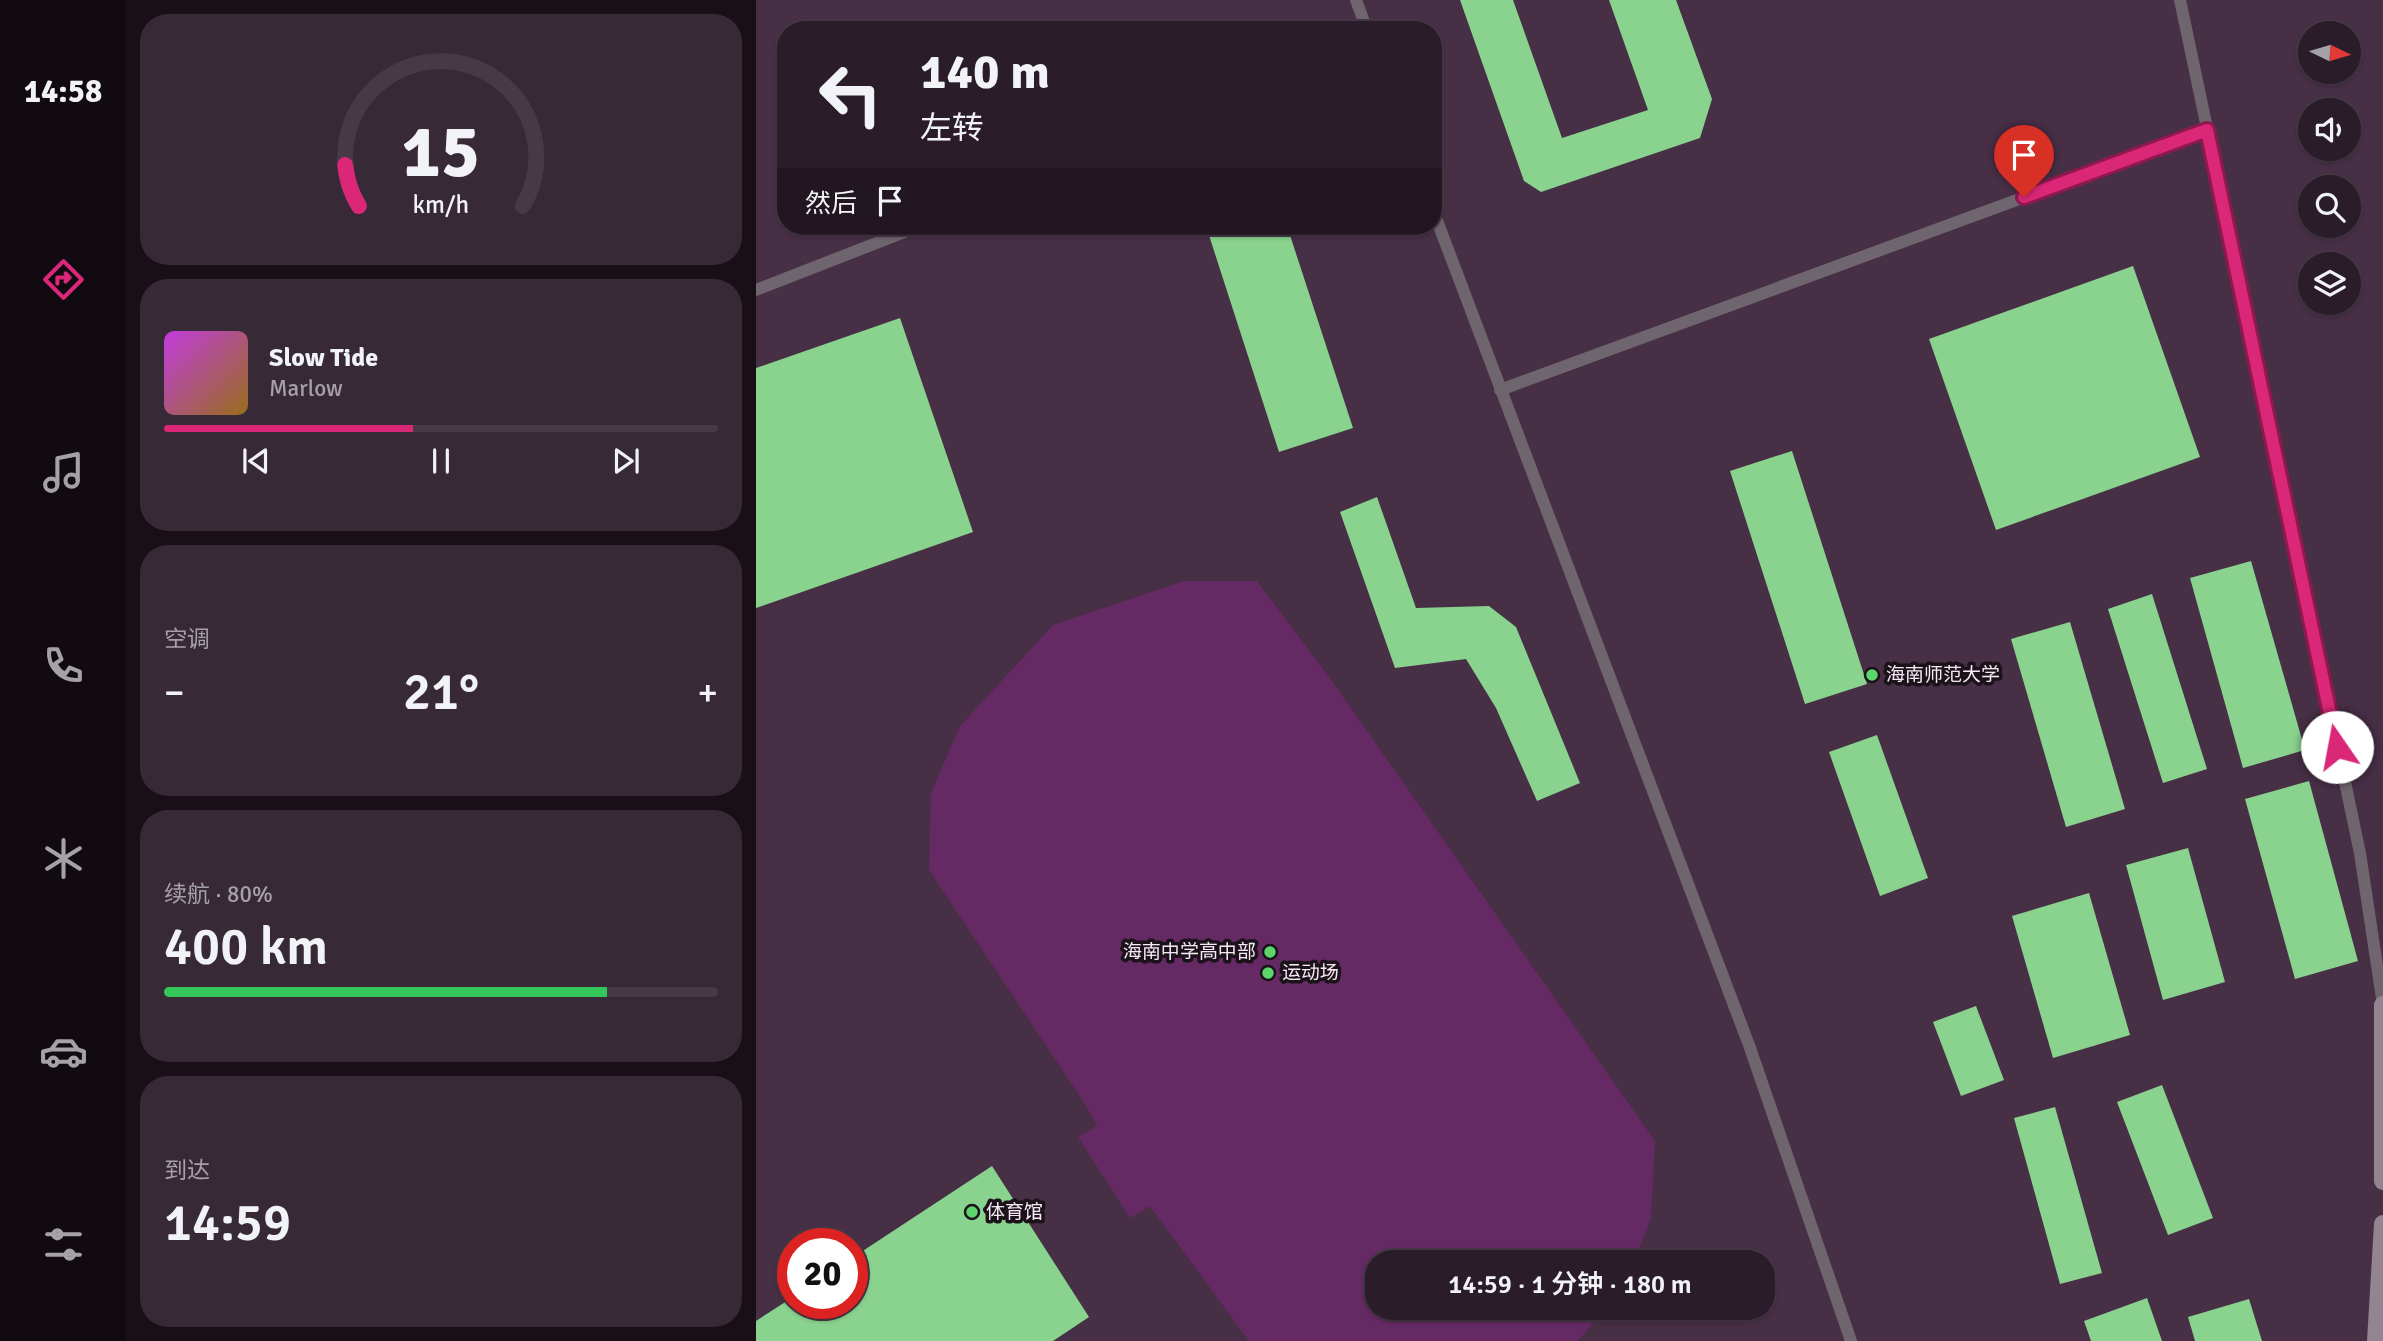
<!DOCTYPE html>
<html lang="zh">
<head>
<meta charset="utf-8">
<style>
  :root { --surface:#2b1c2a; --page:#372936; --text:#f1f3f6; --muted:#a6a1a8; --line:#473a47; --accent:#db2777 }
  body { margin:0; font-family:Signika,"Noto Sans SC",sans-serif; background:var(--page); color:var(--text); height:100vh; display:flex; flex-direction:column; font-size:26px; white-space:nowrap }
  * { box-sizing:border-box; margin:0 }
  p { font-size:23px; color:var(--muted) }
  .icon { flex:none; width:38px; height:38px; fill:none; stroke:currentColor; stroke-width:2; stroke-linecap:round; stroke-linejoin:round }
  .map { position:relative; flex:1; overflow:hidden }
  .side { display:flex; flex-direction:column; gap:14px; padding:14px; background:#180f17; width:630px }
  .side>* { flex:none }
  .top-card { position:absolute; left:21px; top:21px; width:665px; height:214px; border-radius:28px; box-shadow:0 2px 5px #0004,0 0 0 2px var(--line); background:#2b1c2a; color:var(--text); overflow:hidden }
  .needle { width:46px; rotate:95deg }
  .buttons { position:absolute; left:1542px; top:21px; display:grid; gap:14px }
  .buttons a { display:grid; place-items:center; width:63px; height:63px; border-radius:50%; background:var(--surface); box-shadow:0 2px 5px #0004,0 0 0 2px var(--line); font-size:35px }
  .speed { position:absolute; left:21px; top:1228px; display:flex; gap:14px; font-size:35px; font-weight:700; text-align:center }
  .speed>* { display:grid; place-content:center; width:91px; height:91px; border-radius:50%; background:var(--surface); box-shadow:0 2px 5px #0004,0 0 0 2px var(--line); line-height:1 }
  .speed .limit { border:10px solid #d22; background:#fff; color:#111 }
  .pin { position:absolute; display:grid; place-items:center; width:60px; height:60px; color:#fff; margin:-72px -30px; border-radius:50% 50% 50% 0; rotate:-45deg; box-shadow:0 0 7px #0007 }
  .pin .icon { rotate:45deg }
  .me { position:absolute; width:77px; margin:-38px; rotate:348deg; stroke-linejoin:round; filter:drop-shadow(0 0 5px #0008) }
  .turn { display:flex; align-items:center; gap:24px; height:147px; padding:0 28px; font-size:32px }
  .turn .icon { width:91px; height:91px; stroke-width:2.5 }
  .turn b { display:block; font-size:49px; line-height:60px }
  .then { display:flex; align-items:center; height:66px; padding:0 28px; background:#0003; gap:14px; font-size:26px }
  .big { font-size:52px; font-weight:600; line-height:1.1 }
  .side .card { flex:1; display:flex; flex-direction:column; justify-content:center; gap:10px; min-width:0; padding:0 24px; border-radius:28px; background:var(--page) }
  .side .dial { align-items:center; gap:0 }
  .dial svg { height:182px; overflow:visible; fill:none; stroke:var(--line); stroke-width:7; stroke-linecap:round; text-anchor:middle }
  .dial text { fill:var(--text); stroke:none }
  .song { display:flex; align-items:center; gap:21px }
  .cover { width:84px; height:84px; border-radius:10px; background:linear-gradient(135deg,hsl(290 70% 55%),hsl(40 70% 35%)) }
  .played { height:7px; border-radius:4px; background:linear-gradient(90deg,var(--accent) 45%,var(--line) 45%) }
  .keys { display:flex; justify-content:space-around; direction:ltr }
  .heat { display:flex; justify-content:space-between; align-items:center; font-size:38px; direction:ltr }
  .charge { height:10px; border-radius:5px; background:linear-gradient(90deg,#34c759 80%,var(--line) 0) }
  .trip { position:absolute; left:609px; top:1250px; width:410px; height:70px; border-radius:28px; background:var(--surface); box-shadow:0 2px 5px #0004,0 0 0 2px var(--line); font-weight:600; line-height:70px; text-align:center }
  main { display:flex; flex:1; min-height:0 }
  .tab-bar { display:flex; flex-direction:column; width:126px; justify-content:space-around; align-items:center; background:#110b11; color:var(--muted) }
  .tab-bar .icon { width:49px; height:49px }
  .tab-bar .on { color:var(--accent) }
  .tab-bar b { font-size:32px; color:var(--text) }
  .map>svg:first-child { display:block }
  .built { fill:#472f46; fill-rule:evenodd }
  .green { fill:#652963 }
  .building { fill:#8ad38f }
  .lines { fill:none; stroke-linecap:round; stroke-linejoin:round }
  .lane { stroke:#6f656e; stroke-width:12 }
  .secondary { stroke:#938492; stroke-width:18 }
  .route-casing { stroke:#8e194d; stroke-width:18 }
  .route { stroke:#db2777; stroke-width:12 }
  .poi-dot { fill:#5cd56d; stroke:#1b121a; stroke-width:2.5 }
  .labels { text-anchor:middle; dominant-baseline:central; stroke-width:7; stroke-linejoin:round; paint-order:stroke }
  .poi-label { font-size:19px; fill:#f5e8f4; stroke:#1b121a; text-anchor:start }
</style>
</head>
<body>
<main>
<nav class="tab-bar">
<b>14:58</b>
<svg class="icon on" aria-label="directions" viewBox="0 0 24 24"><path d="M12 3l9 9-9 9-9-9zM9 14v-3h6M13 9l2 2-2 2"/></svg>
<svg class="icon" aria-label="music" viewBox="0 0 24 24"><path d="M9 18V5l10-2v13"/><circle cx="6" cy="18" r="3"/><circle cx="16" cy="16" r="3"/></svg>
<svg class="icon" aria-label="phone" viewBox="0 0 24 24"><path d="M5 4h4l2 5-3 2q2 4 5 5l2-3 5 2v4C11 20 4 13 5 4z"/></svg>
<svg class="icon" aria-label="climate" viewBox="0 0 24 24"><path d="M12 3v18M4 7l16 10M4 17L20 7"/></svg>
<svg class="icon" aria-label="car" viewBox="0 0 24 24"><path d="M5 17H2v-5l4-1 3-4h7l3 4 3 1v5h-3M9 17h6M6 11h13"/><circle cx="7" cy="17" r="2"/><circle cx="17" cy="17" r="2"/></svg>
<svg class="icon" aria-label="filters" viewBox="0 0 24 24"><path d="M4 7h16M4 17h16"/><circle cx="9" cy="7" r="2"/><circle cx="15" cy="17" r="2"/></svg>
</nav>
<section class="side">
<div class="card dial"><svg viewBox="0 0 100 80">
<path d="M14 69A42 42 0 1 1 86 69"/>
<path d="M14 69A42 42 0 0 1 8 51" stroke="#db2777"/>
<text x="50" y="56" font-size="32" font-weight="700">15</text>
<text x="50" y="72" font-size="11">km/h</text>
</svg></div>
<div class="card">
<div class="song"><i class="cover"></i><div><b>Slow Tide</b><p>Marlow</p></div></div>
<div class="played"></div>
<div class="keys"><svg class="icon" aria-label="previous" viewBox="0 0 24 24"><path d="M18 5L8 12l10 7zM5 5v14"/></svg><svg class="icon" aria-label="pause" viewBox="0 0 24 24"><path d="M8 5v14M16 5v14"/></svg><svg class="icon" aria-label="next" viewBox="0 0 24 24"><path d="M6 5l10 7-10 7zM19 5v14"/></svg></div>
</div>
<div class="card"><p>空调</p>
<div class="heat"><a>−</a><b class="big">21°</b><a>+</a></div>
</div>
<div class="card"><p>续航 · 80%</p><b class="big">400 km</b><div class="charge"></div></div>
<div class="card"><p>到达</p><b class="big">14:59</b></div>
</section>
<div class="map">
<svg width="1627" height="1341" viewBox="0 0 1627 1341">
  <rect width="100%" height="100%" fill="#392638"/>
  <path class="built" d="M0,0h1627v1224l-7,117h-1620zM30,30h647v196h-647zM1554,33h38v39h-38zM1554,110h38v39h-38zM1554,187h38v39h-38zM1554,264h38v39h-38zM37,1244h59v60h-59zM621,1262h385v45h-385z"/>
  <polygon class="green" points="428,581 501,581 571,674 899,1141 895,1218 878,1262 621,1262 621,1307 851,1307 822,1341 493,1341 394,1206 374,1218 322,1137 341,1126 329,1104 173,870 175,793 204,726 297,625"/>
  <g class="building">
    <polygon points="704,0 757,0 806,138 892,110 853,0 920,0 956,99 944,138 785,192 768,181"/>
    <polygon points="450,226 531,226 597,428 523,452"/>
    <polygon points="1377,266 1444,457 1240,530 1173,339"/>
    <polygon points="144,318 217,532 0,608 0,368"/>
    <polygon points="1036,451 1111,684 1049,704 974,471"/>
    <polygon points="621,497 660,608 733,606 760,627 824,783 781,801 740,708 710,659 639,668 584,512"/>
    <polygon points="1495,561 1549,750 1487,768 1434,578"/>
    <polygon points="1396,594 1451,769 1407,783 1352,609"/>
    <polygon points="1314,622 1369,809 1310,827 1255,639"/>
    <polygon points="1121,735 1172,878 1124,896 1073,752"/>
    <polygon points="1553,781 1602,961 1539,979 1489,799"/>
    <polygon points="1432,848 1469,982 1407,1000 1370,865"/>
    <polygon points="1333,893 1374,1035 1297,1058 1256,916"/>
    <polygon points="1220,1006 1248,1080 1205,1096 1177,1022"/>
    <polygon points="1406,1085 1457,1218 1412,1235 1361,1102"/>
    <polygon points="1299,1107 1346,1273 1304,1284 1258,1118"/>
    <polygon points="236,1166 333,1317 297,1341 0,1341 0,1321 37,1297 37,1304 96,1304 96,1258"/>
    <polygon points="1391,1298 1406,1341 1335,1341 1328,1321"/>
    <polygon points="1493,1299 1506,1341 1439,1341 1432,1317"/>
  </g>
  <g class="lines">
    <g class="lane">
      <polyline points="600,0 611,30"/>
      <polyline points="1424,0 1604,853 1627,1005"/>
      <polyline points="677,210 993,1045 1095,1341"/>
      <polyline points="0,290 164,226"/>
      <polyline points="744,390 1451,130"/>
    </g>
    <g class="secondary">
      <polyline points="1627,1005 1627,1181"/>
      <polyline points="1620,1341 1627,1224"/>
    </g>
  </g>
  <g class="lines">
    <g class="route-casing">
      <polyline id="route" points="1268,197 1451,130 1581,747"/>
    </g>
    <use href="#route" class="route"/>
  </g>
  <g class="poi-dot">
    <circle cx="1116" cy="675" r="7"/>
    <circle cx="514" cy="952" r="7"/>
    <circle cx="512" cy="973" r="7"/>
    <circle cx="216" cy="1212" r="7"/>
  </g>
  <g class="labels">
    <g class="poi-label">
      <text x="1130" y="675">海南师范大学</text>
      <text x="500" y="952" text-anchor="end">海南中学高中部</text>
      <text x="526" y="973">运动场</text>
      <text x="230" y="1212">体育馆</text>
    </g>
  </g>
</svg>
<div class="buttons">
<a><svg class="needle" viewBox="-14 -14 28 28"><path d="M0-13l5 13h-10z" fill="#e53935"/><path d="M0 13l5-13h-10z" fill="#a6a1a8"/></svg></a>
<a><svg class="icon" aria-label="sound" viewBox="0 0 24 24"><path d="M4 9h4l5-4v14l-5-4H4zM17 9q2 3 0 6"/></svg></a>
<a><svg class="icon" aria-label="search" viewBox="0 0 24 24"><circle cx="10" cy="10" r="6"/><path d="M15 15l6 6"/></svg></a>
<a><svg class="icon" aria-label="layers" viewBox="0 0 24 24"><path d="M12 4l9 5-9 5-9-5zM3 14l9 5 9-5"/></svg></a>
</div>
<div class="speed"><div class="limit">20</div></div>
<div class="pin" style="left:1268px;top:197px;background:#d93025"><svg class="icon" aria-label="arrive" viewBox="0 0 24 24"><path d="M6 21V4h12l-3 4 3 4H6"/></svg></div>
<svg class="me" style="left:1581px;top:747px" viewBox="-20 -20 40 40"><circle r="19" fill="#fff"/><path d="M0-13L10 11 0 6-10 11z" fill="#db2777"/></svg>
<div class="trip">14:59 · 1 分钟 · 180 m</div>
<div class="top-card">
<div class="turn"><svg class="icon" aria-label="left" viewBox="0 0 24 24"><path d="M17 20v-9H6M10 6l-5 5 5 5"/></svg><div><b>140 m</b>左转</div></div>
<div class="then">然后<svg class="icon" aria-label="arrive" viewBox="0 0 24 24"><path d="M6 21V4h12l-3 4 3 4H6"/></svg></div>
</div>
</div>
</main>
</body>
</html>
